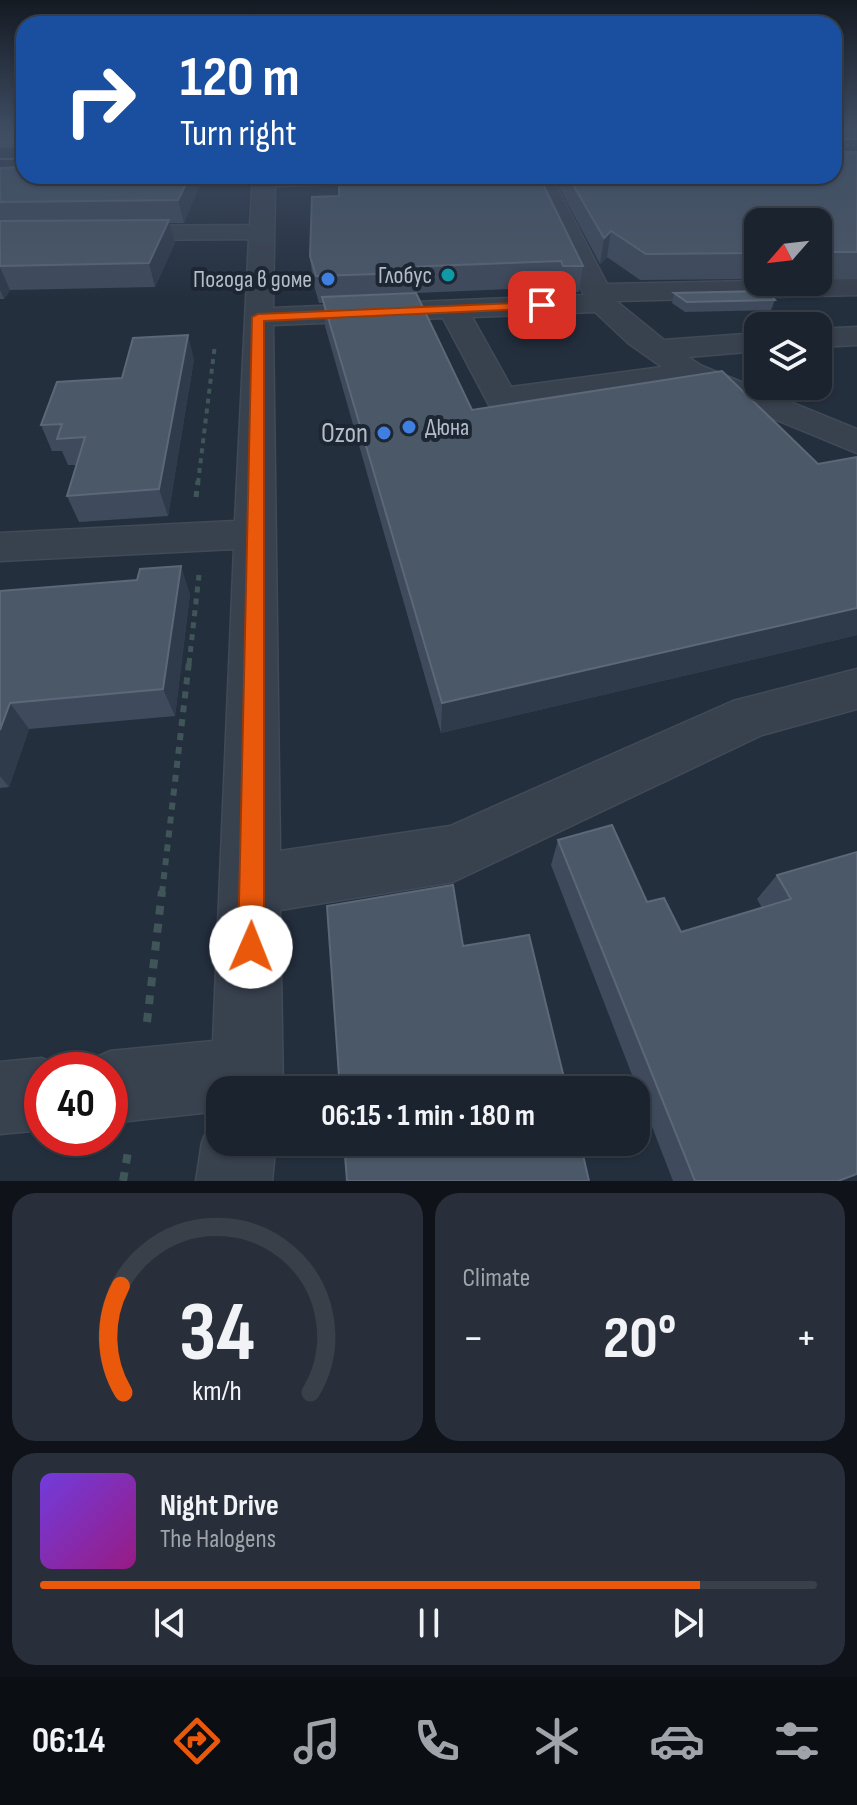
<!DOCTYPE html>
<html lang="en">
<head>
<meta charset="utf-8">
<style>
  :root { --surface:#1b232e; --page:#282f3a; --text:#f1f3f6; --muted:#a0a4aa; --line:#39404a; --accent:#ea580c }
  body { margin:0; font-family:"Sofia Sans Condensed",sans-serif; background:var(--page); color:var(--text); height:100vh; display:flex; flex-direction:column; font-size:30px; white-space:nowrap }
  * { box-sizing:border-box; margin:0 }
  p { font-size:26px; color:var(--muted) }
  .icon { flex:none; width:44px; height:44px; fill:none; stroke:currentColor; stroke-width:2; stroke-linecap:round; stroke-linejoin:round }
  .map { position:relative; height:1181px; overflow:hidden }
  .side { display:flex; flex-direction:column; gap:12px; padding:12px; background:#0f1319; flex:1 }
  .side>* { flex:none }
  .banner { position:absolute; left:16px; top:16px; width:826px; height:168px; border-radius:24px; box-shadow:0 2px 6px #0004,0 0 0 2px var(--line); background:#1a4fa0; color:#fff; overflow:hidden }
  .needle { width:52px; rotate:242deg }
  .buttons { position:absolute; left:744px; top:208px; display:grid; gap:16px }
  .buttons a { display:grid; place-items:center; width:88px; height:88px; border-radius:16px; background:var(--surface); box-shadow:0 2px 6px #0004,0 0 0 2px var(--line); font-size:40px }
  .speed { position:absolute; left:24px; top:1052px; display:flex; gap:16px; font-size:40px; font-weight:700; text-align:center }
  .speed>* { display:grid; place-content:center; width:104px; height:104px; border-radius:50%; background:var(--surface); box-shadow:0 2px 6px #0004,0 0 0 2px var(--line); line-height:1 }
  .speed .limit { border:12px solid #d22; background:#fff; color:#111 }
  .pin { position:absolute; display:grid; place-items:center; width:68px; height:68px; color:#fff; margin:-34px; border-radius:16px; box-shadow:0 4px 12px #0006 }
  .me { position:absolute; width:88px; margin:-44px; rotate:1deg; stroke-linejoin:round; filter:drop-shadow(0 0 6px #0008) }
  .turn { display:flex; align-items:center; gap:28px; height:168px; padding:0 32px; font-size:36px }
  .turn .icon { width:104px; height:104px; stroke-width:2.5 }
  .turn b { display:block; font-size:56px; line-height:68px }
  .big { font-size:60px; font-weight:700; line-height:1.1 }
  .side .widget { flex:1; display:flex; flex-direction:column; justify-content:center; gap:12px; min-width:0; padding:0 28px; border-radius:24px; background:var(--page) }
  .side .dial { align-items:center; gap:0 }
  .dial svg { height:208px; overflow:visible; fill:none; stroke:var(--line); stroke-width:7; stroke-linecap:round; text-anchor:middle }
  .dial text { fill:var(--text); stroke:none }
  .song { display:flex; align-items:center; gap:24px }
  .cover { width:96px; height:96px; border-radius:12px; background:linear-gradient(135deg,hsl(260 70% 55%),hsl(310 70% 35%)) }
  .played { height:8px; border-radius:4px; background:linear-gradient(90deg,var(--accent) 85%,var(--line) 85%) }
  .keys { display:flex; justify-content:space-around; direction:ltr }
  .heat { display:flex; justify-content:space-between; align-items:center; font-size:44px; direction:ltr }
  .side .tiles { flex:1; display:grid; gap:12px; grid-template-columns:1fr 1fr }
  .widget:last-child { grid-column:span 2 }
  .trip { position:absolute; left:206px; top:1076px; width:444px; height:80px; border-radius:24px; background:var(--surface); box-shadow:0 2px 6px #0004,0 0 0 2px var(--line); font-weight:700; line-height:80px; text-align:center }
  .menu { display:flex; height:128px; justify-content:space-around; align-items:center; background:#0b0e12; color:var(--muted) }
  .menu .icon { width:56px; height:56px }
  .menu .current { color:var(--accent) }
  .menu b { font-size:36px; color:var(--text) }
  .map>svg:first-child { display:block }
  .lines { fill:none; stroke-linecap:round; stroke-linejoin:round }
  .minor-casing { stroke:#414a57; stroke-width:3 }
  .major-casing { stroke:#414a57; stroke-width:3 }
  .path-far4 { stroke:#3f5557; stroke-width:2; stroke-dasharray:3 3; stroke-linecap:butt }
  .path-far3 { stroke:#3f5557; stroke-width:4; stroke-dasharray:5 5; stroke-linecap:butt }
  .path-far2 { stroke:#3f5557; stroke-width:5; stroke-dasharray:6 6; stroke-linecap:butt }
  .path-far1 { stroke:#3f5557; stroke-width:6; stroke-dasharray:7 7; stroke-linecap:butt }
  .path { stroke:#3f5557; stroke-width:8; stroke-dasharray:9 9; stroke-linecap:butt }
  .minor { fill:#38414e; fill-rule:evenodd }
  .major { fill:#56606e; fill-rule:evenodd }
  .tram { stroke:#5a6575; stroke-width:2 }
  .wall { fill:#3f4b5c }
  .shaded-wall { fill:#2f3b4b }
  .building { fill:#4b5868; stroke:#5c6777; stroke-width:2 }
  .route { fill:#ea580c; stroke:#983908; stroke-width:2 }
  .culture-dot { fill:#0f9aa8; stroke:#1d2633; stroke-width:3 }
  .shop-dot { fill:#3f7fe0; stroke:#1d2633; stroke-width:3 }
  .labels { text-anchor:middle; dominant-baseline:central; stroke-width:8; stroke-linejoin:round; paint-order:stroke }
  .far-poi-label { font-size:24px; fill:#b4bcc9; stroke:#1d2633; text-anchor:end }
  .poi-label { font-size:28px; fill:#b4bcc9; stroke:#1d2633; text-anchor:end }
</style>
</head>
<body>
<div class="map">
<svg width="857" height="1181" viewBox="0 0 857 1181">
  <rect width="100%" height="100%" fill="#242f3e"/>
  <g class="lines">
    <g class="minor-casing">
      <g id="minor">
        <path d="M253,176h183l-11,6 -150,4 -2,122 311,-13 -55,-119h22l56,108 250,-5v16l-241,6 48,39 94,-7v18l-70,6 14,9 155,63v24l-170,-70 -186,25 -12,-3 -46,-87 -170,7 7,526 170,-25 283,-125 124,-32v40l-95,26 -309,147 -173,28 3,180h-63v21l-110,12v-53h-29l4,-8 25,-11 103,-10 21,-492 -234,12v-28l235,-12 14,-282 -249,2v-14l250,-2zM595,312l33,31 34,24 -151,20 -39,-70z"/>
        <polygon points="857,327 857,345 818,347 818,329"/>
        <polygon points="42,1058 68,1070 42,1070 42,1130 0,1134 0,1062"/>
        <polygon points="220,1113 220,1142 276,1142 272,1181 196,1181 202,1142 213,1116"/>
      </g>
    </g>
    <g class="major-casing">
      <polygon id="major" points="24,134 24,146 0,147 0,135"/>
    </g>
    <polyline class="path-far4" points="834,145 857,145"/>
    <polyline class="path-far3" points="198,483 215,344"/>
    <g class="path-far2">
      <polyline points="196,497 198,481"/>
      <polyline points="189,664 199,575"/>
    </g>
    <polyline class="path-far1" points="162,893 189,662"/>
    <g class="path">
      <polyline points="147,1022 162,891"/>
      <polyline points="123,1181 129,1146"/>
    </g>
    <use href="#minor" class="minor"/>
    <use href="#major" class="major"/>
    <g class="tram">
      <polyline points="834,139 857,139"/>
      <polyline points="0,159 24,159"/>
    </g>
  </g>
  <g class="wall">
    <polygon points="842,152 857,152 857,278 818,278 818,222 758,222 758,279 640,280 607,257 600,264 553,176 834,176"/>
    <polygon points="0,168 200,185 184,223 170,223 175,243 155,287 10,290 4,299 0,299"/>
    <polygon points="339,196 583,266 579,292 560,293 557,287 416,293 472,410 818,464 857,457 857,635 441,733 325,326 323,303 319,303 313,282 310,256"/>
    <polygon points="674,293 775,300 771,310 685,312 672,303"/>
    <polygon points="194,359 168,516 79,522 67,496 77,465 68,465 62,451 52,451 41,425 122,378"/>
    <polygon points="137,580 190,594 175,716 29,729 9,787 0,788 0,591"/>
    <polygon points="558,840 647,902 681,932 762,908 757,899 777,875 857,852 838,1181 673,1181 551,865"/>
  </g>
  <g class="shaded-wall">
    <polygon points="190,176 198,176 200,185 184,223 178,200"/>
    <polygon points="169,220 175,243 155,287 149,263"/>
    <polygon points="611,231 607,257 600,264 604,238"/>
    <polygon points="0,267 10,290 4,299 0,290"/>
    <polygon points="188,335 194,359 168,516 159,489"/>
    <polygon points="181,566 190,594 175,716 163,689"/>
    <polygon points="857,608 857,635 441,733 442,703"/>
    <polygon points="10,703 29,729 9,787 0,776 0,730"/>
  </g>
  <g class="building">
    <polygon points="834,149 839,149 842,152 857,152 857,252 818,252 818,222 758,222 758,253 646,254 611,231 604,238 568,176 834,176"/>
    <polygon points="24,167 24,176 190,176 178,200 0,202 0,168"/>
    <polygon points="339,176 539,176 583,266 563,266 561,261 403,267 406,273 316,276 310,256 312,197 339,196"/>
    <polygon points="169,220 149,263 0,266 0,221"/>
    <polygon points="767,291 775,300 687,302 674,293"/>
    <polygon points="416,293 472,410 722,371 818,464 857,457 857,608 442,703 322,297"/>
    <polygon points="188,335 159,489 67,496 85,437 57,439 62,424 41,425 57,382 122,378 133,338"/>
    <polygon points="181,566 163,689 10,703 0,730 0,591 137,580 140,569"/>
    <polygon points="612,825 647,902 664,898 681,932 791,899 777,875 857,852 857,1174 838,1181 695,1181 558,840"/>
    <polygon points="453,885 463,946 529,935 567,1090 340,1090 327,906"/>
    <polygon points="344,1142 580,1142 589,1181 347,1181"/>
  </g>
  <linearGradient id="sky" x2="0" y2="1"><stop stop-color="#141a22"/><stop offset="0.44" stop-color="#3f4d63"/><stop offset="1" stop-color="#3f4d63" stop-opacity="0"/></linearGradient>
  <rect width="857" height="298" fill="url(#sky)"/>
  <polygon class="route" points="542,302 546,303 546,308 264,321 264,947 260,957 251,961 242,957 238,947 252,317 258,314"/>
  <circle class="culture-dot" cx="448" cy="275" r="8"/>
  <g class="shop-dot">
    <circle cx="328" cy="279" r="8"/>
    <circle cx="409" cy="427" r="8"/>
    <circle cx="384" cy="433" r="8"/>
  </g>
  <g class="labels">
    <g class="far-poi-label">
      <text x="432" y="275">Глобус</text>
      <text x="312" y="279">Погода в доме</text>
      <text x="425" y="427" text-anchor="start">Дюна</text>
    </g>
    <g class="poi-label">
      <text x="368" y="433">Ozon</text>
    </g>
  </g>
</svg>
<div class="buttons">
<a><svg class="needle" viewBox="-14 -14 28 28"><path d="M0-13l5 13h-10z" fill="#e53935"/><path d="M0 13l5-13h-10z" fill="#a0a4aa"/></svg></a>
<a><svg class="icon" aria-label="layers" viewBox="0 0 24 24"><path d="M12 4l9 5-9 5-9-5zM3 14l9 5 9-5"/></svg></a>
</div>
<div class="speed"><div class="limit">40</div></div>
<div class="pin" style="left:542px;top:305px;background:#d93025"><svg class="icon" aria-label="arrive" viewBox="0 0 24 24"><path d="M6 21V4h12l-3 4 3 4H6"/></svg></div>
<svg class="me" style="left:251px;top:947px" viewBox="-20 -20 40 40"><circle r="19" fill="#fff"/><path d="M0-13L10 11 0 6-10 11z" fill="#ea580c"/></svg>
<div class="trip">06:15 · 1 min · 180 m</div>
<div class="banner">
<div class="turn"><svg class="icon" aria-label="right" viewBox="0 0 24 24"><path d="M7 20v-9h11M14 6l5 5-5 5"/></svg><div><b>120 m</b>Turn right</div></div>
</div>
</div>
<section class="side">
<div class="tiles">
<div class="widget dial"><svg viewBox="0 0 100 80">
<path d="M14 69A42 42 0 1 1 86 69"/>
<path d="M14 69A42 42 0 0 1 13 28" stroke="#ea580c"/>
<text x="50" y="56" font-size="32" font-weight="700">34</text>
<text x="50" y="72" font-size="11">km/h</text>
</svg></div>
<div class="widget"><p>Climate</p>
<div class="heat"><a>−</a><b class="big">20°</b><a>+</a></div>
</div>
<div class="widget">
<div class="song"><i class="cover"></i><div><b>Night Drive</b><p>The Halogens</p></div></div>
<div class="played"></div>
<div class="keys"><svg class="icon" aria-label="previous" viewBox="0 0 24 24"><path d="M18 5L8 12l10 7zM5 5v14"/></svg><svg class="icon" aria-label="pause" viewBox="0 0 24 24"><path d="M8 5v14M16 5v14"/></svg><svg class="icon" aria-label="next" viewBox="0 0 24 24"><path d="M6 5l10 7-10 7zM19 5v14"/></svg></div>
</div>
</div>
</section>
<nav class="menu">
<b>06:14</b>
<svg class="icon current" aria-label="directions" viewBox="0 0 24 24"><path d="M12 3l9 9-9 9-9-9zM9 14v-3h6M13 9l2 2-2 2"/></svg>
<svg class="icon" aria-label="music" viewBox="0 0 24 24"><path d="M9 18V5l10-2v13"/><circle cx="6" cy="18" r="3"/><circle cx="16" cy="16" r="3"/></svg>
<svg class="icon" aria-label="phone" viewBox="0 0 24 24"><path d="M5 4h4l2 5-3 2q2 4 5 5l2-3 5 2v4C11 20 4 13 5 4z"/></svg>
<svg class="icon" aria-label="climate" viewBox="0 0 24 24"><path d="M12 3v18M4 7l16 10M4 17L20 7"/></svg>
<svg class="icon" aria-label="car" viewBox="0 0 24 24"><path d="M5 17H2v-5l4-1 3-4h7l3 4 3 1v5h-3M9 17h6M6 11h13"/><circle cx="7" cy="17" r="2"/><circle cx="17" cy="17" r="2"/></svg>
<svg class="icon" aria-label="filters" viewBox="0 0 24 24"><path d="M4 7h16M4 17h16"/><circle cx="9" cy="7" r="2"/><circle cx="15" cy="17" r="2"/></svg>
</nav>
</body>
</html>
